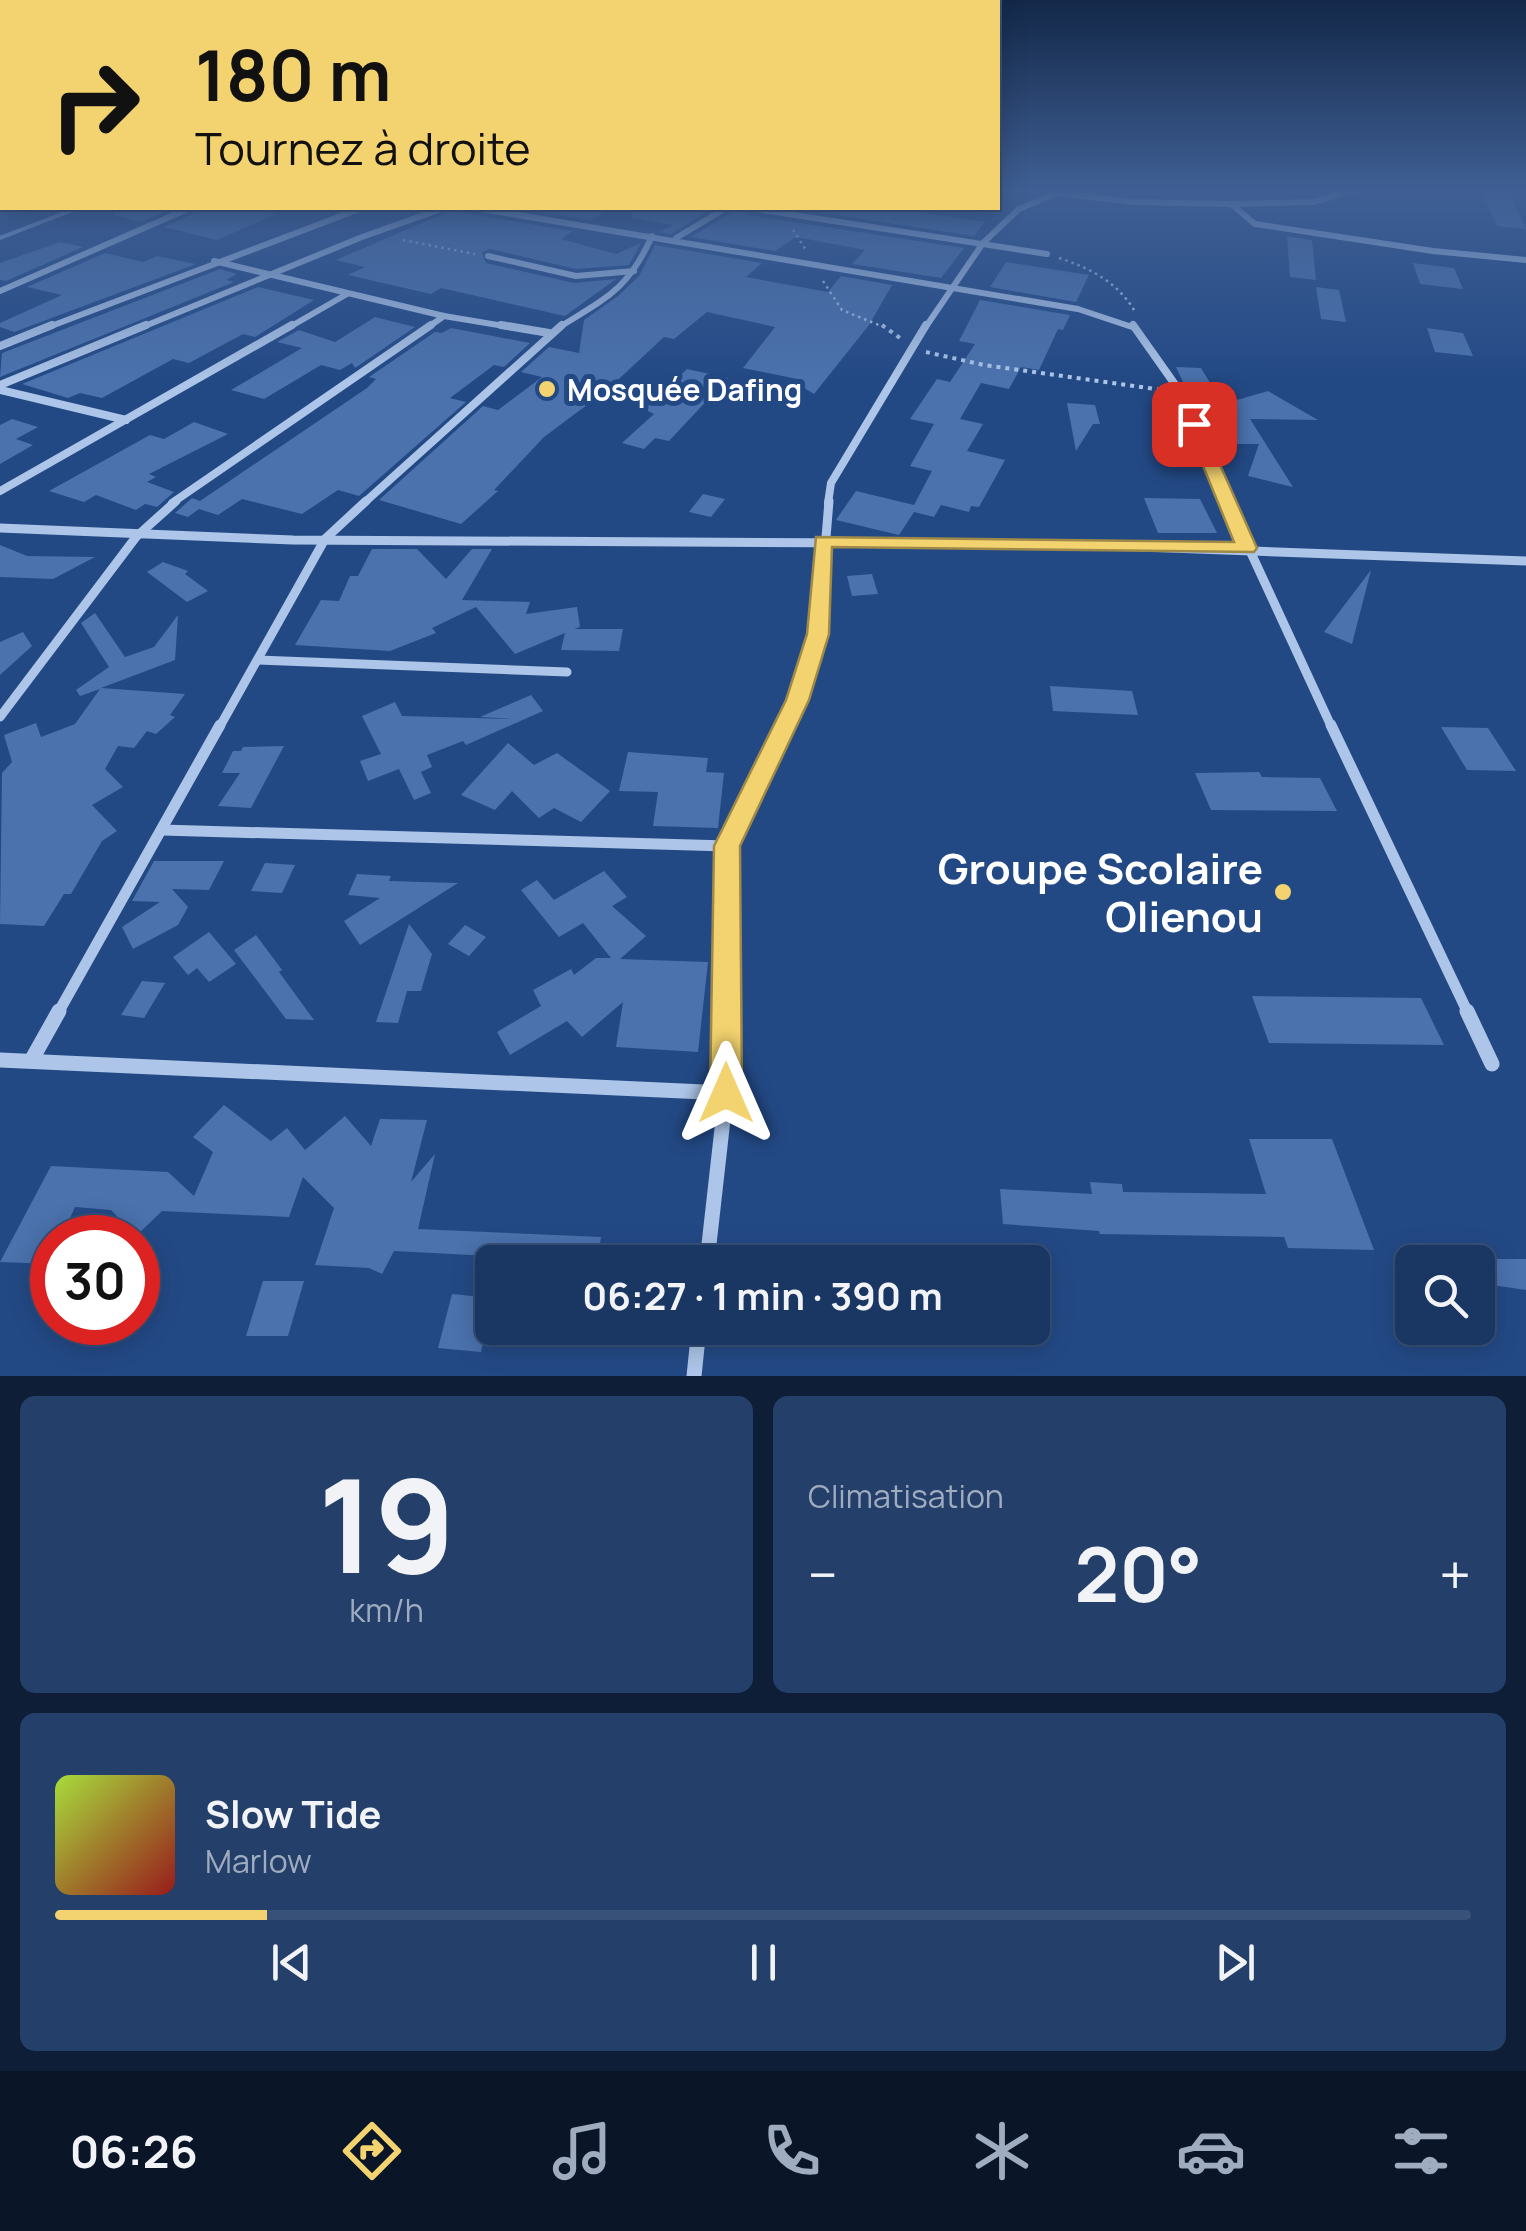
<!DOCTYPE html>
<html lang="fr">
<head>
<meta charset="utf-8">
<style>
  :root { --surface:#1a3764; --page:#233f6a; --text:#f1f3f6; --muted:#9facbf; --line:#385178; --accent:#f3d36f }
  body { margin:0; font-family:Manrope,sans-serif; background:var(--page); color:var(--text); height:100vh; display:flex; flex-direction:column; font-size:38px; white-space:nowrap }
  * { box-sizing:border-box; margin:0 }
  p { font-size:32px; color:var(--muted) }
  .icon { flex:none; width:55px; height:55px; fill:none; stroke:currentColor; stroke-width:2; stroke-linecap:round; stroke-linejoin:round }
  .map { position:relative; height:1376px; overflow:hidden }
  .drawer { display:flex; flex-direction:column; gap:20px; padding:20px; background:#0e1e37; flex:1 }
  .drawer>* { flex:none }
  .top-card { position:absolute; left:0px; top:0px; width:1000px; height:210px; box-shadow:0 5px 25px #0003,0 0 0 2px var(--line); background:#f3d36f; color:#111; overflow:hidden }
  .tools { position:absolute; left:1395px; top:1245px; display:grid; gap:20px }
  .tools a { display:grid; place-items:center; width:100px; height:100px; border-radius:15px; background:var(--surface); box-shadow:0 5px 25px #0003,0 0 0 2px var(--line); font-size:50px }
  .speed { position:absolute; left:30px; top:1215px; display:flex; gap:20px; font-size:50px; font-weight:700; text-align:center }
  .speed>* { display:grid; place-content:center; width:130px; height:130px; border-radius:50%; background:var(--surface); box-shadow:0 5px 25px #0003,0 0 0 2px var(--line); line-height:1 }
  .speed .limit { border:15px solid #d22; background:#fff; color:#111 }
  .pin { position:absolute; display:grid; place-items:center; width:85px; height:85px; color:#fff; margin:-42px; border-radius:20px; box-shadow:0 5px 15px #0006 }
  .me { position:absolute; width:110px; margin:-55px; rotate:0deg; stroke-linejoin:round; filter:drop-shadow(0 0 8px #0008) }
  .turn { display:flex; align-items:center; gap:35px; height:210px; padding:0 30px; font-size:45px }
  .turn .icon { width:130px; height:130px; stroke-width:2.5 }
  .turn b { display:block; font-size:70px; line-height:85px }
  .big { font-size:75px; font-weight:700; line-height:1.1 }
  .drawer .widget { flex:1; display:flex; flex-direction:column; justify-content:center; gap:15px; min-width:0; padding:0 35px; border-radius:15px; background:var(--page) }
  .drawer .dial { align-items:center; gap:0 }
  .dial b { font-size:130px; line-height:1 }
  .song { display:flex; align-items:center; gap:30px }
  .cover { width:120px; height:120px; border-radius:15px; background:linear-gradient(135deg,hsl(80 70% 55%),hsl(0 70% 35%)) }
  .played { height:10px; border-radius:5px; background:linear-gradient(90deg,var(--accent) 15%,var(--line) 15%) }
  .keys { display:flex; justify-content:space-around; direction:ltr }
  .heat { display:flex; justify-content:space-between; align-items:center; font-size:55px; direction:ltr }
  .drawer .tiles { flex:1; display:grid; gap:20px; grid-template-columns:1fr 1fr }
  .widget:last-child { grid-column:span 2 }
  .trip { position:absolute; left:475px; top:1245px; width:575px; height:100px; border-radius:15px; background:var(--surface); box-shadow:0 5px 25px #0003,0 0 0 2px var(--line); font-weight:700; line-height:100px; text-align:center }
  .tab-bar { display:flex; height:160px; justify-content:space-around; align-items:center; background:#0a1628; color:var(--muted) }
  .tab-bar .icon { width:70px; height:70px }
  .tab-bar .selected { color:var(--accent) }
  .tab-bar b { font-size:45px; color:var(--text) }
  .map>svg:first-child { display:block }
  .lines { fill:none; stroke-linecap:round; stroke-linejoin:round }
  .stream { stroke:#a0bfe9; stroke-width:4 }
  .building { fill:#4b72ad }
  .path-far1 { stroke:#acc5e8; stroke-width:2.5; stroke-dasharray:2.5 4; stroke-linecap:butt }
  .path { stroke:#acc5e8; stroke-width:4; stroke-dasharray:4 5; stroke-linecap:butt }
  .street-far4 { stroke:#acc5e8; stroke-width:6 }
  .street-far3 { stroke:#acc5e8; stroke-width:8 }
  .street-far2 { stroke:#acc5e8; stroke-width:9 }
  .street-far1 { stroke:#acc5e8; stroke-width:11 }
  .street { stroke:#acc5e8; stroke-width:15 }
  .route { fill:#f3d36f; stroke:#9e8948; stroke-width:2.5 }
  .poi-dot { fill:#f3d36f; stroke:#234985; stroke-width:4 }
  .labels { text-anchor:middle; dominant-baseline:central; stroke-width:10; stroke-linejoin:round; paint-order:stroke }
  .far-poi-label { font-size:30px; font-weight:bold; fill:#fff; stroke:#234985; text-anchor:start }
  .near-poi-label { font-size:42px; font-weight:bold; fill:#fff; stroke:#234985; text-anchor:end }
</style>
</head>
<body>
<div class="map">
<svg width="1526" height="1376" viewBox="0 0 1526 1376">
  <rect width="100%" height="100%" fill="#234985"/>
  <g class="lines">
    <polyline class="stream" points="0,238 78,208"/>
  </g>
  <g class="building">
    <polygon points="1480,188 1507,188 1526,229 1497,226"/>
    <polygon points="115,208 174,208 141,222 114,215"/>
    <polygon points="197,208 243,208 276,214 217,240 164,227 193,214"/>
    <polygon points="515,208 612,208 591,220"/>
    <polygon points="633,208 694,208 705,213 671,234 659,232 673,225 632,218"/>
    <polygon points="733,208 742,208 748,215 964,248 941,278 852,264 865,250 796,237 775,251 691,237 730,214"/>
    <polygon points="791,208 890,208 985,222 974,236"/>
    <polygon points="450,211 573,231 561,239 616,254 641,243 629,265 576,269 490,249 482,252 486,263 574,283 616,279 565,316 441,288 431,294 348,275 365,267 336,260"/>
    <polygon points="1287,236 1312,240 1316,280 1290,277"/>
    <polygon points="60,242 83,247 6,281 0,280 0,263"/>
    <polygon points="655,245 762,263 746,277 828,292 841,276 892,285 869,325 814,394 794,382 797,379 743,368 775,327 707,312 674,339 664,337 607,390 544,437 494,490 498,491 461,524 379,500 483,406 498,410 542,377 521,372 549,347 579,353 584,320 618,296 639,276"/>
    <polygon points="105,253 143,262 157,256 196,264 14,332 0,327 0,323 62,295 27,287"/>
    <polygon points="1006,262 1089,275 1076,302 990,287"/>
    <polygon points="1413,263 1454,268 1463,289 1420,284"/>
    <polygon points="220,269 237,274 226,280 234,282 0,377 2,353"/>
    <polygon points="258,287 314,300 255,337 243,334 189,363 173,359 102,398 80,393 68,398 22,384"/>
    <polygon points="1316,287 1339,290 1346,322 1321,319"/>
    <polygon points="980,300 1070,315 1063,330 1058,329 1039,370 1021,367 1009,389 981,383 960,419 983,424 967,451 1005,460 979,507 971,506 969,512 941,505 934,517 914,512 899,535 836,520 856,491 914,505 932,471 910,466 934,424 910,419 937,379 950,382 975,344 959,341"/>
    <polygon points="375,317 415,327 355,368 352,363 340,370 321,365 264,399 231,390 302,348 277,342 299,330 335,342"/>
    <polygon points="451,328 530,343 504,367 494,365 450,398 466,402 359,496 338,490 302,514 242,499 218,515 199,509 188,517 175,513 192,498 200,501 367,388 376,379 369,377 435,332 442,333"/>
    <polygon points="1427,328 1463,333 1473,356 1435,352"/>
    <polygon points="1176,367 1201,368 1223,404 1268,391 1318,420 1250,419 1293,487 1248,476 1259,444 1223,444 1209,420 1200,418"/>
    <polygon points="687,369 728,378 669,441 655,438 644,449 622,443 654,414 644,409"/>
    <polygon points="1067,403 1095,405 1100,424 1093,424 1076,451"/>
    <polygon points="12,419 38,427 16,439 33,445 0,464 0,425"/>
    <polygon points="194,422 228,434 149,474 156,477 147,482 174,492 157,507 145,504 136,510 96,495 84,502 49,491 150,435 164,439"/>
    <polygon points="703,494 725,499 711,517 689,512"/>
    <polygon points="1144,498 1200,499 1217,533 1158,533"/>
    <polygon points="0,545 27,556 95,557 53,579 0,577"/>
    <polygon points="372,549 417,549 446,579 472,549 492,549 462,600 530,602 526,614 577,607 580,627 574,629 623,629 619,651 561,650 565,633 515,654 476,607 432,628 436,633 390,651 295,645 321,600 339,601 350,576 358,576"/>
    <polygon points="163,562 188,571 185,574 208,591 187,602 147,572"/>
    <polygon points="1371,570 1352,644 1324,632"/>
    <polygon points="872,574 878,594 852,596 847,576"/>
    <polygon points="95,613 125,657 154,647 178,615 175,660 101,688 185,694 170,715 175,717 156,734 147,731 134,748 118,746 105,769 123,787 92,805 117,831 102,841 71,894 64,894 44,926 0,924 2,773 12,762 4,735 36,723 41,737 75,724 100,689 80,696 76,690 109,667 81,623"/>
    <polygon points="23,632 32,646 0,675 0,642"/>
    <polygon points="1050,686 1132,691 1138,715 1053,711"/>
    <polygon points="531,695 543,711 466,745 463,741 427,755 432,767 421,772 431,793 414,800 399,769 368,781 360,761 381,754 362,716 395,702 402,716 513,719 480,717"/>
    <polygon points="1441,727 1488,728 1516,771 1467,770"/>
    <polygon points="508,743 534,765 557,753 610,791 581,822 554,808 539,818 512,791 495,810 461,795"/>
    <polygon points="284,746 251,808 218,806 240,773 222,773 233,751 241,751 243,747"/>
    <polygon points="628,752 708,758 706,772 724,773 718,828 653,826 658,792 619,791"/>
    <polygon points="1259,772 1262,777 1320,778 1337,811 1211,810 1195,773"/>
    <polygon points="154,861 224,861 209,890 172,889 188,907 178,925 133,949 122,927 160,902 132,901"/>
    <polygon points="265,863 295,865 282,893 251,891"/>
    <polygon points="604,871 627,897 612,906 646,936 620,959 708,962 698,1052 616,1047 623,1002 582,1037 567,1021 510,1055 497,1032 541,1006 533,990 571,969 574,975 596,958 611,958 583,923 559,937 521,890 537,880 554,900"/>
    <polygon points="357,874 391,876 389,881 458,883 360,945 344,921 380,898 348,895"/>
    <polygon points="409,924 432,954 421,991 407,991 398,1023 376,1022"/>
    <polygon points="465,925 486,937 469,956 448,944"/>
    <polygon points="209,932 236,964 209,982 197,968 188,975 173,957"/>
    <polygon points="256,935 282,970 279,972 314,1020 286,1019 234,950"/>
    <polygon points="142,981 165,983 144,1018 121,1015"/>
    <polygon points="1252,996 1421,998 1444,1045 1269,1043"/>
    <polygon points="224,1105 271,1141 287,1128 305,1150 345,1116 371,1146 380,1119 427,1120 411,1182 435,1154 418,1229 601,1237 597,1262 510,1262 511,1257 394,1251 382,1274 369,1268 315,1265 334,1208 303,1177 289,1217 162,1211 136,1236 111,1210 75,1207 61,1238 52,1238 52,1264 0,1262 51,1166 168,1172 194,1196 213,1152 193,1137"/>
    <polygon points="1249,1139 1332,1139 1374,1250 1288,1248 1284,1237 1100,1234 1099,1231 1003,1224 1000,1189 1092,1194 1090,1182 1122,1184 1123,1192 1266,1194"/>
    <polygon points="1478,1259 1526,1259 1526,1290 1478,1283"/>
    <polygon points="263,1281 304,1281 288,1336 246,1336"/>
    <polygon points="452,1294 492,1298 481,1352 438,1348"/>
  </g>
  <g class="lines">
    <g class="path-far1">
      <polyline points="793,230 806,250"/>
      <polyline points="403,240 475,254"/>
      <path d="M1059,258c31,10 58,24 75,52"/>
      <polyline points="823,281 842,310 886,328"/>
    </g>
    <g class="path">
      <polyline points="882,325 900,338"/>
      <polyline points="926,352 984,365 1162,390"/>
    </g>
    <g class="street-far4">
      <polyline points="1231,204 1255,224 1433,251 1526,260"/>
      <polyline points="476,208 1078,309 1135,328"/>
      <polyline points="749,208 1047,254"/>
      <polyline points="676,238 726,208"/>
      <polyline points="488,256 576,276 634,271"/>
      <polyline points="214,261 444,316 516,328"/>
      <polyline points="0,291 190,208"/>
      <polyline points="46,328 362,208"/>
      <polyline points="140,328 362,237 444,208"/>
      <polyline points="288,328 347,294"/>
      <polyline points="427,328 444,316"/>
      <path d="M558,328c48,-30 70,-38 94,-92"/>
      <polyline points="925,328 983,243 1019,209 1056,193 1134,202 1231,204 1313,202 1358,189"/>
    </g>
    <g class="street-far3">
      <polyline points="501,325 549,333"/>
      <polyline points="1133,325 1181,393 1228,503"/>
      <polyline points="0,346 52,325"/>
      <polyline points="0,385 146,325"/>
      <polyline points="0,390 126,420"/>
      <polyline points="0,491 292,325"/>
      <polyline points="172,503 431,325"/>
      <polyline points="364,503 562,325"/>
      <polyline points="828,503 831,483 926,325"/>
    </g>
    <g class="street-far2">
      <polyline points="1227,501 1332,728"/>
      <polyline points="0,528 293,540 1061,544 1526,561"/>
      <polyline points="258,660 567,672"/>
      <polyline points="0,717 136,537 176,501"/>
      <polyline points="219,728 325,539 366,501"/>
      <polyline points="784,728 797,701 818,634 829,501"/>
    </g>
    <g class="street-far1">
      <polyline points="1331,725 1468,1013"/>
      <polyline points="162,830 727,846"/>
      <polyline points="58,1013 220,725"/>
      <polyline points="726,1013 727,846 785,725"/>
    </g>
    <g class="street">
      <polyline points="1467,1011 1492,1064"/>
      <polyline points="0,1060 726,1093"/>
      <polyline points="31,1061 59,1011"/>
      <polyline points="707,1262 726,1093 726,1011"/>
      <polyline points="694,1376 699,1328"/>
    </g>
  </g>
  <linearGradient id="sky" x2="0" y2="1"><stop stop-color="#132849"/><stop offset="0.5" stop-color="#3f5f94"/><stop offset="1" stop-color="#3f5f94" stop-opacity="0"/></linearGradient>
  <rect width="1526" height="381" fill="url(#sky)"/>
  <polygon class="route" points="1194,419 1202,424 1257,548 1254,552 832,547 829,634 809,700 740,846 742,1093 737,1104 726,1109 715,1104 710,1093 714,846 786,700 807,634 816,537 1234,542 1186,424"/>
  <g class="poi-dot">
    <circle cx="547" cy="389" r="10"/>
    <circle cx="1283" cy="892" r="10"/>
  </g>
  <g class="labels">
    <g class="far-poi-label">
      <text x="567" y="389">Mosquée Dafing</text>
    </g>
    <g class="near-poi-label">
      <text x="1263" y="868">Groupe Scolaire<tspan x="1263" dy="48">Olienou</tspan></text>
    </g>
  </g>
</svg>
<div class="tools">
<a><svg class="icon" aria-label="search" viewBox="0 0 24 24"><circle cx="10" cy="10" r="6"/><path d="M15 15l6 6"/></svg></a>
</div>
<div class="speed"><div class="limit">30</div></div>
<div class="pin" style="left:1194px;top:424px;background:#d93025"><svg class="icon" aria-label="arrive" viewBox="0 0 24 24"><path d="M6 21V4h12l-3 4 3 4H6"/></svg></div>
<svg class="me" style="left:726px;top:1093px" viewBox="-20 -20 40 40"><path d="M0-17L14 15 0 8-14 15z" fill="#f3d36f" stroke="#fff" stroke-width="4"/></svg>
<div class="trip">06:27 · 1 min · 390 m</div>
<div class="top-card">
<div class="turn"><svg class="icon" aria-label="right" viewBox="0 0 24 24"><path d="M7 20v-9h11M14 6l5 5-5 5"/></svg><div><b>180 m</b>Tournez à droite</div></div>
</div>
</div>
<section class="drawer">
<div class="tiles">
<div class="widget dial"><b>19</b><p>km/h</p></div>
<div class="widget"><p>Climatisation</p>
<div class="heat"><a>−</a><b class="big">20°</b><a>+</a></div>
</div>
<div class="widget">
<div class="song"><i class="cover"></i><div><b>Slow Tide</b><p>Marlow</p></div></div>
<div class="played"></div>
<div class="keys"><svg class="icon" aria-label="previous" viewBox="0 0 24 24"><path d="M18 5L8 12l10 7zM5 5v14"/></svg><svg class="icon" aria-label="pause" viewBox="0 0 24 24"><path d="M8 5v14M16 5v14"/></svg><svg class="icon" aria-label="next" viewBox="0 0 24 24"><path d="M6 5l10 7-10 7zM19 5v14"/></svg></div>
</div>
</div>
</section>
<nav class="tab-bar">
<b>06:26</b>
<svg class="icon selected" aria-label="directions" viewBox="0 0 24 24"><path d="M12 3l9 9-9 9-9-9zM9 14v-3h6M13 9l2 2-2 2"/></svg>
<svg class="icon" aria-label="music" viewBox="0 0 24 24"><path d="M9 18V5l10-2v13"/><circle cx="6" cy="18" r="3"/><circle cx="16" cy="16" r="3"/></svg>
<svg class="icon" aria-label="phone" viewBox="0 0 24 24"><path d="M5 4h4l2 5-3 2q2 4 5 5l2-3 5 2v4C11 20 4 13 5 4z"/></svg>
<svg class="icon" aria-label="climate" viewBox="0 0 24 24"><path d="M12 3v18M4 7l16 10M4 17L20 7"/></svg>
<svg class="icon" aria-label="car" viewBox="0 0 24 24"><path d="M5 17H2v-5l4-1 3-4h7l3 4 3 1v5h-3M9 17h6M6 11h13"/><circle cx="7" cy="17" r="2"/><circle cx="17" cy="17" r="2"/></svg>
<svg class="icon" aria-label="filters" viewBox="0 0 24 24"><path d="M4 7h16M4 17h16"/><circle cx="9" cy="7" r="2"/><circle cx="15" cy="17" r="2"/></svg>
</nav>
</body>
</html>
